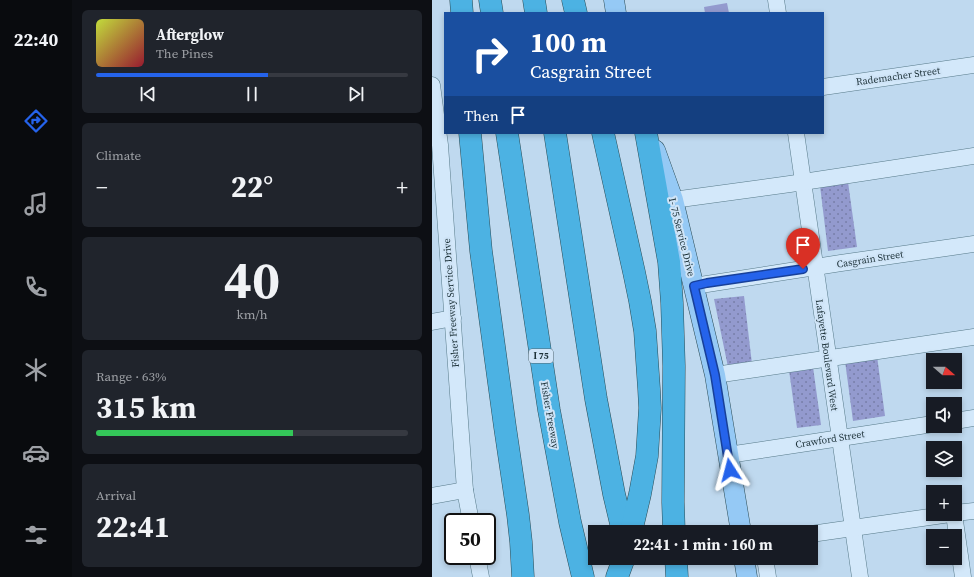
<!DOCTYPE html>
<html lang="en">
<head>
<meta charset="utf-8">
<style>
  :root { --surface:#171b24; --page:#20242c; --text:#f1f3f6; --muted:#9ea1a6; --line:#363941; --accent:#2563eb }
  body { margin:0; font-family:"Source Serif 4",serif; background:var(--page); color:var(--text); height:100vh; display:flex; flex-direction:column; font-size:15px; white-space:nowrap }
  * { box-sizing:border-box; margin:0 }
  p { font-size:13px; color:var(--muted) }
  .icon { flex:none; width:22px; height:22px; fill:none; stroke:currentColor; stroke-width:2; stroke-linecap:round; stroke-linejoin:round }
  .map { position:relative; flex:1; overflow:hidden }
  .drawer { display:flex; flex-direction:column; gap:10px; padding:10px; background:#0d0f14; width:360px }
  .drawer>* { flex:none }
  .guide { position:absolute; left:12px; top:12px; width:380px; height:122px; border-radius:0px; box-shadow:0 2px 6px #0003; background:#1a4fa0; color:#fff; overflow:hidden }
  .needle { width:26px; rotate:110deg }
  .controls { position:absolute; left:494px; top:353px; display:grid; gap:8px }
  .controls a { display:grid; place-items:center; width:36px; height:36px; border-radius:0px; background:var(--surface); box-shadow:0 2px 6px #0003; font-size:20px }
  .speed { position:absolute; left:12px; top:513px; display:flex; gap:8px; font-size:20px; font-weight:700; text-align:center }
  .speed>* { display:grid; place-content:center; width:52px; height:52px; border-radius:50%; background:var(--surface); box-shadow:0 2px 6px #0003; line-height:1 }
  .speed .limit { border:2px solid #111; border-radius:6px; background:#fff; color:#111 }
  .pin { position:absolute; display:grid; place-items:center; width:34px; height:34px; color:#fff; margin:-41px -17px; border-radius:50% 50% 50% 0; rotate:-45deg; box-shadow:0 0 4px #0007 }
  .pin .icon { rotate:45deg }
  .me { position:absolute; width:44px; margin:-22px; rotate:351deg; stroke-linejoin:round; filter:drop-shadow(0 0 3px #0008) }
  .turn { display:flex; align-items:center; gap:14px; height:84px; padding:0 20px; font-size:18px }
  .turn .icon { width:52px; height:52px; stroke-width:2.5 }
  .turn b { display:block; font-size:28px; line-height:34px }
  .then { display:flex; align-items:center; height:38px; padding:0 20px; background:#0003; gap:8px; font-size:15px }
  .big { font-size:30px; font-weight:700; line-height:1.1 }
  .drawer .card { flex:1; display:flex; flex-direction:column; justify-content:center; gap:6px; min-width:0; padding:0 14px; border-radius:6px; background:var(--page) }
  .drawer .dial { align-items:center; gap:0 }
  .dial b { font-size:52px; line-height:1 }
  .song { display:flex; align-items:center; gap:12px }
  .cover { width:48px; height:48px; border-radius:6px; background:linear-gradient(135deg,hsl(70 70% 55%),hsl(350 70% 35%)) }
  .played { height:4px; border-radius:2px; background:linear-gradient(90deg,var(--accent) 55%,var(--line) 55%) }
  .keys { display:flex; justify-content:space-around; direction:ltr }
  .heat { display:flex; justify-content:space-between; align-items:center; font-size:22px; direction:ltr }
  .charge { height:6px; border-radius:3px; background:linear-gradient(90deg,#34c759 63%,var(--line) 0) }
  .trip { position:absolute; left:156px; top:525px; width:230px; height:40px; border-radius:0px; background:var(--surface); box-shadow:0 2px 6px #0003; font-weight:700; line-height:40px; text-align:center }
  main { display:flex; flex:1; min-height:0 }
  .menu { display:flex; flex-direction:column; width:72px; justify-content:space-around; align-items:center; background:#090b0e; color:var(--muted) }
  .menu .icon { width:28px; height:28px }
  .menu .active { color:var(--accent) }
  .menu b { font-size:18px; color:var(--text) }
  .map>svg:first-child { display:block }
  .grass { fill:url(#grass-dots) }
  .park { fill:#939ace }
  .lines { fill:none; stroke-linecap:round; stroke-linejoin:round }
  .minor-casing { stroke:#577a89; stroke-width:17 }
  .major-casing { stroke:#2b4c56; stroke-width:21 }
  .highway-casing { stroke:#2b4c56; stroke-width:23 }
  .minor { stroke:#d3e8fa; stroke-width:16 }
  .major { stroke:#95c9f5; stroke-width:20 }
  .highway { stroke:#4cb2e3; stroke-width:22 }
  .route-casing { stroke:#184099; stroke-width:10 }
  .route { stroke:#2563eb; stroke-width:7 }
  .labels { text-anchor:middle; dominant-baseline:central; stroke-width:4; stroke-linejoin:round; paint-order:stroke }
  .shield { fill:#cfe4f7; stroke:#526771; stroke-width:1 }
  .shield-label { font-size:9px; font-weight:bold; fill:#1c3138 }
  .street-label { font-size:10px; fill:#1c3138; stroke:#cfe4f7 }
</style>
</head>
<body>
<main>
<nav class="menu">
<b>22:40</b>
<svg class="icon active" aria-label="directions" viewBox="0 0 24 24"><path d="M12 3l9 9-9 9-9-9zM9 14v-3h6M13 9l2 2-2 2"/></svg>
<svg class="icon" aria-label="music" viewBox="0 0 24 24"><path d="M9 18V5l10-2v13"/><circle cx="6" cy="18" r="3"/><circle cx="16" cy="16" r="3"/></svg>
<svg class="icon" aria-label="phone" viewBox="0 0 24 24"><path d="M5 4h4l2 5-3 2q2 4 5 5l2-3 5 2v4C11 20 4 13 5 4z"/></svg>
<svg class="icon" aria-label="climate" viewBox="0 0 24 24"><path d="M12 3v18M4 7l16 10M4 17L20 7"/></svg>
<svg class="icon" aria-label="car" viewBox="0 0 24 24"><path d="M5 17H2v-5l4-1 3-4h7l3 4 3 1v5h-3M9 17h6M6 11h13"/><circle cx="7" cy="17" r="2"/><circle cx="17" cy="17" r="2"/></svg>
<svg class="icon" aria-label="filters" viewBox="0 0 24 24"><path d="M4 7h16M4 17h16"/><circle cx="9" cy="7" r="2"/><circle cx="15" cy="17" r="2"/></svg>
</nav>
<section class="drawer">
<div class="card">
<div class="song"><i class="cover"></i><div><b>Afterglow</b><p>The Pines</p></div></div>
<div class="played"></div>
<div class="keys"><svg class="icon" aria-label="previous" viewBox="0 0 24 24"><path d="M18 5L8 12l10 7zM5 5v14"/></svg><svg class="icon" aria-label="pause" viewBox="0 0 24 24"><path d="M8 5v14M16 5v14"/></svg><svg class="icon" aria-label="next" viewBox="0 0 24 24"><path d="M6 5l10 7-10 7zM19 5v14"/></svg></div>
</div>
<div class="card"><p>Climate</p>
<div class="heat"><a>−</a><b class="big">22°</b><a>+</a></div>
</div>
<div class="card dial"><b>40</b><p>km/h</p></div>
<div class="card"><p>Range · 63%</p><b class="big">315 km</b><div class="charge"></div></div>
<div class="card"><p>Arrival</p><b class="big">22:41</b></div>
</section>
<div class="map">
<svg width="542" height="577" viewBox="0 0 542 577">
  <defs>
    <pattern id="grass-dots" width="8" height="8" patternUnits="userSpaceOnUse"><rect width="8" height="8" fill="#939ace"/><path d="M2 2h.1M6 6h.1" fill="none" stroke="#777ea8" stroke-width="1.8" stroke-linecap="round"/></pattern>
  </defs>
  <rect width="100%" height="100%" fill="#bfd9ef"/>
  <g class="grass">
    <polygon points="416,182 425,247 396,251 388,186"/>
    <polygon points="312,296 320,364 296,367 282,299"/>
    <polygon points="445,356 453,416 421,421 413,361"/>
    <polygon points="381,367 389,425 365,428 357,370"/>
  </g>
  <polygon class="park" points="295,3 297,13 273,13 272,7"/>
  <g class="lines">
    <g class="minor-casing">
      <g id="minor">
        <polyline points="344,0 346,13"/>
        <polyline points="0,85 8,145 33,490 39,522"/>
        <polyline points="391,87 542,65"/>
        <polyline points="364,133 428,577"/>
        <polyline points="241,200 358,184 542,156"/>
        <polyline points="262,286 409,263 542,244"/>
        <polyline points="0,322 21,318"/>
        <polyline points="283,375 542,337"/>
        <polyline points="523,421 542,418"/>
        <polyline points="296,455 501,424"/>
        <polyline points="0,496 33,490"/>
        <polyline points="523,513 542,511"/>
        <polyline points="522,514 531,577"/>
        <polyline points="379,534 518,514"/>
        <polyline points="45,556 49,577"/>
        <polyline points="333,558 336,577"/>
      </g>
    </g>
    <g class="major-casing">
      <g id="major">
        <polyline points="182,0 184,13"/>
        <polyline points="223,150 241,200 283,375 309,532"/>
        <polyline points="312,558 315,577"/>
      </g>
    </g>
    <g class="highway-casing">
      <g id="highway">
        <polyline points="29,0 30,13"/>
        <polyline points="58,0 60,13"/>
        <polyline points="102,0 104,13"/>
        <polyline points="141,0 144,13"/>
        <polyline points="38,133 49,251 73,427 86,515 89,542 91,577"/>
        <polyline points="75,133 117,410 138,522 151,577"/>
        <polyline points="123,133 164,399 182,494 191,532"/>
        <polyline points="171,133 202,272 208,301 213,331 217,389 218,408 215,456 208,494 199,532"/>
        <polyline points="214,133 237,262 240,303 242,366 241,502 242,532"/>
        <polyline points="244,558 245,577"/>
        <polyline points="185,577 192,558"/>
      </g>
    </g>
    <use href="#minor" class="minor"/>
    <use href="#major" class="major"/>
    <use href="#highway" class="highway"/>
  </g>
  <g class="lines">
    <g class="route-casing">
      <polyline id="route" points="298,470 283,375 262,286 275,283 371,269"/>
    </g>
    <use href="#route" class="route"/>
  </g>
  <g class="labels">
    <rect class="shield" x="97" y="349" width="24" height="14" rx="3"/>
    <g class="shield-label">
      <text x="109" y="356">I 75</text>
    </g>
    <g class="street-label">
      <text transform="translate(466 76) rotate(-8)">Rademacher Street</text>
      <text transform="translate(250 237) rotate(76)">I- 75 Service Drive</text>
      <text transform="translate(438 259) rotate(-9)">Casgrain Street</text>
      <text transform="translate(19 303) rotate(-94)">Fisher Freeway Service Drive</text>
      <text transform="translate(395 355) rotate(82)">Lafayette Boulevard West</text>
      <text transform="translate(118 415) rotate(80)">Fisher Freeway</text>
      <text transform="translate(398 439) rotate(-9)">Crawford Street</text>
    </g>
  </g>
</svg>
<div class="controls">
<a><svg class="needle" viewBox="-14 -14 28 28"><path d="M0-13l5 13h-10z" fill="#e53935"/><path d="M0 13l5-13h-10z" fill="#9ea1a6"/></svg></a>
<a><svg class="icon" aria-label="sound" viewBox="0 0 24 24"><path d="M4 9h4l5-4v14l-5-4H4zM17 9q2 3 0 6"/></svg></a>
<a><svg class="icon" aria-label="layers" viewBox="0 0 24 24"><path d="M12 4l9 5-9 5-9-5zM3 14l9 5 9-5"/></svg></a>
<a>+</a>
<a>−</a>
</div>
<div class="speed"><div class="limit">50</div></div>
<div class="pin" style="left:371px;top:269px;background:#d93025"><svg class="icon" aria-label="arrive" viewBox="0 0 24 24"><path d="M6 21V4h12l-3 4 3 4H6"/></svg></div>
<svg class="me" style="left:298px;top:470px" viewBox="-20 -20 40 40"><path d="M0-17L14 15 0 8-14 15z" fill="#2563eb" stroke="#fff" stroke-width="4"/></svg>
<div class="trip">22:41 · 1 min · 160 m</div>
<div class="guide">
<div class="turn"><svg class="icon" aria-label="right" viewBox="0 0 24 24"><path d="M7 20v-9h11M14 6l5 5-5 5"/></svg><div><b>100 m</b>Casgrain Street</div></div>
<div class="then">Then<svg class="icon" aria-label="arrive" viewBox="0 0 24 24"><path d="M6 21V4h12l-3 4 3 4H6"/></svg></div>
</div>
</div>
</main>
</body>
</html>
